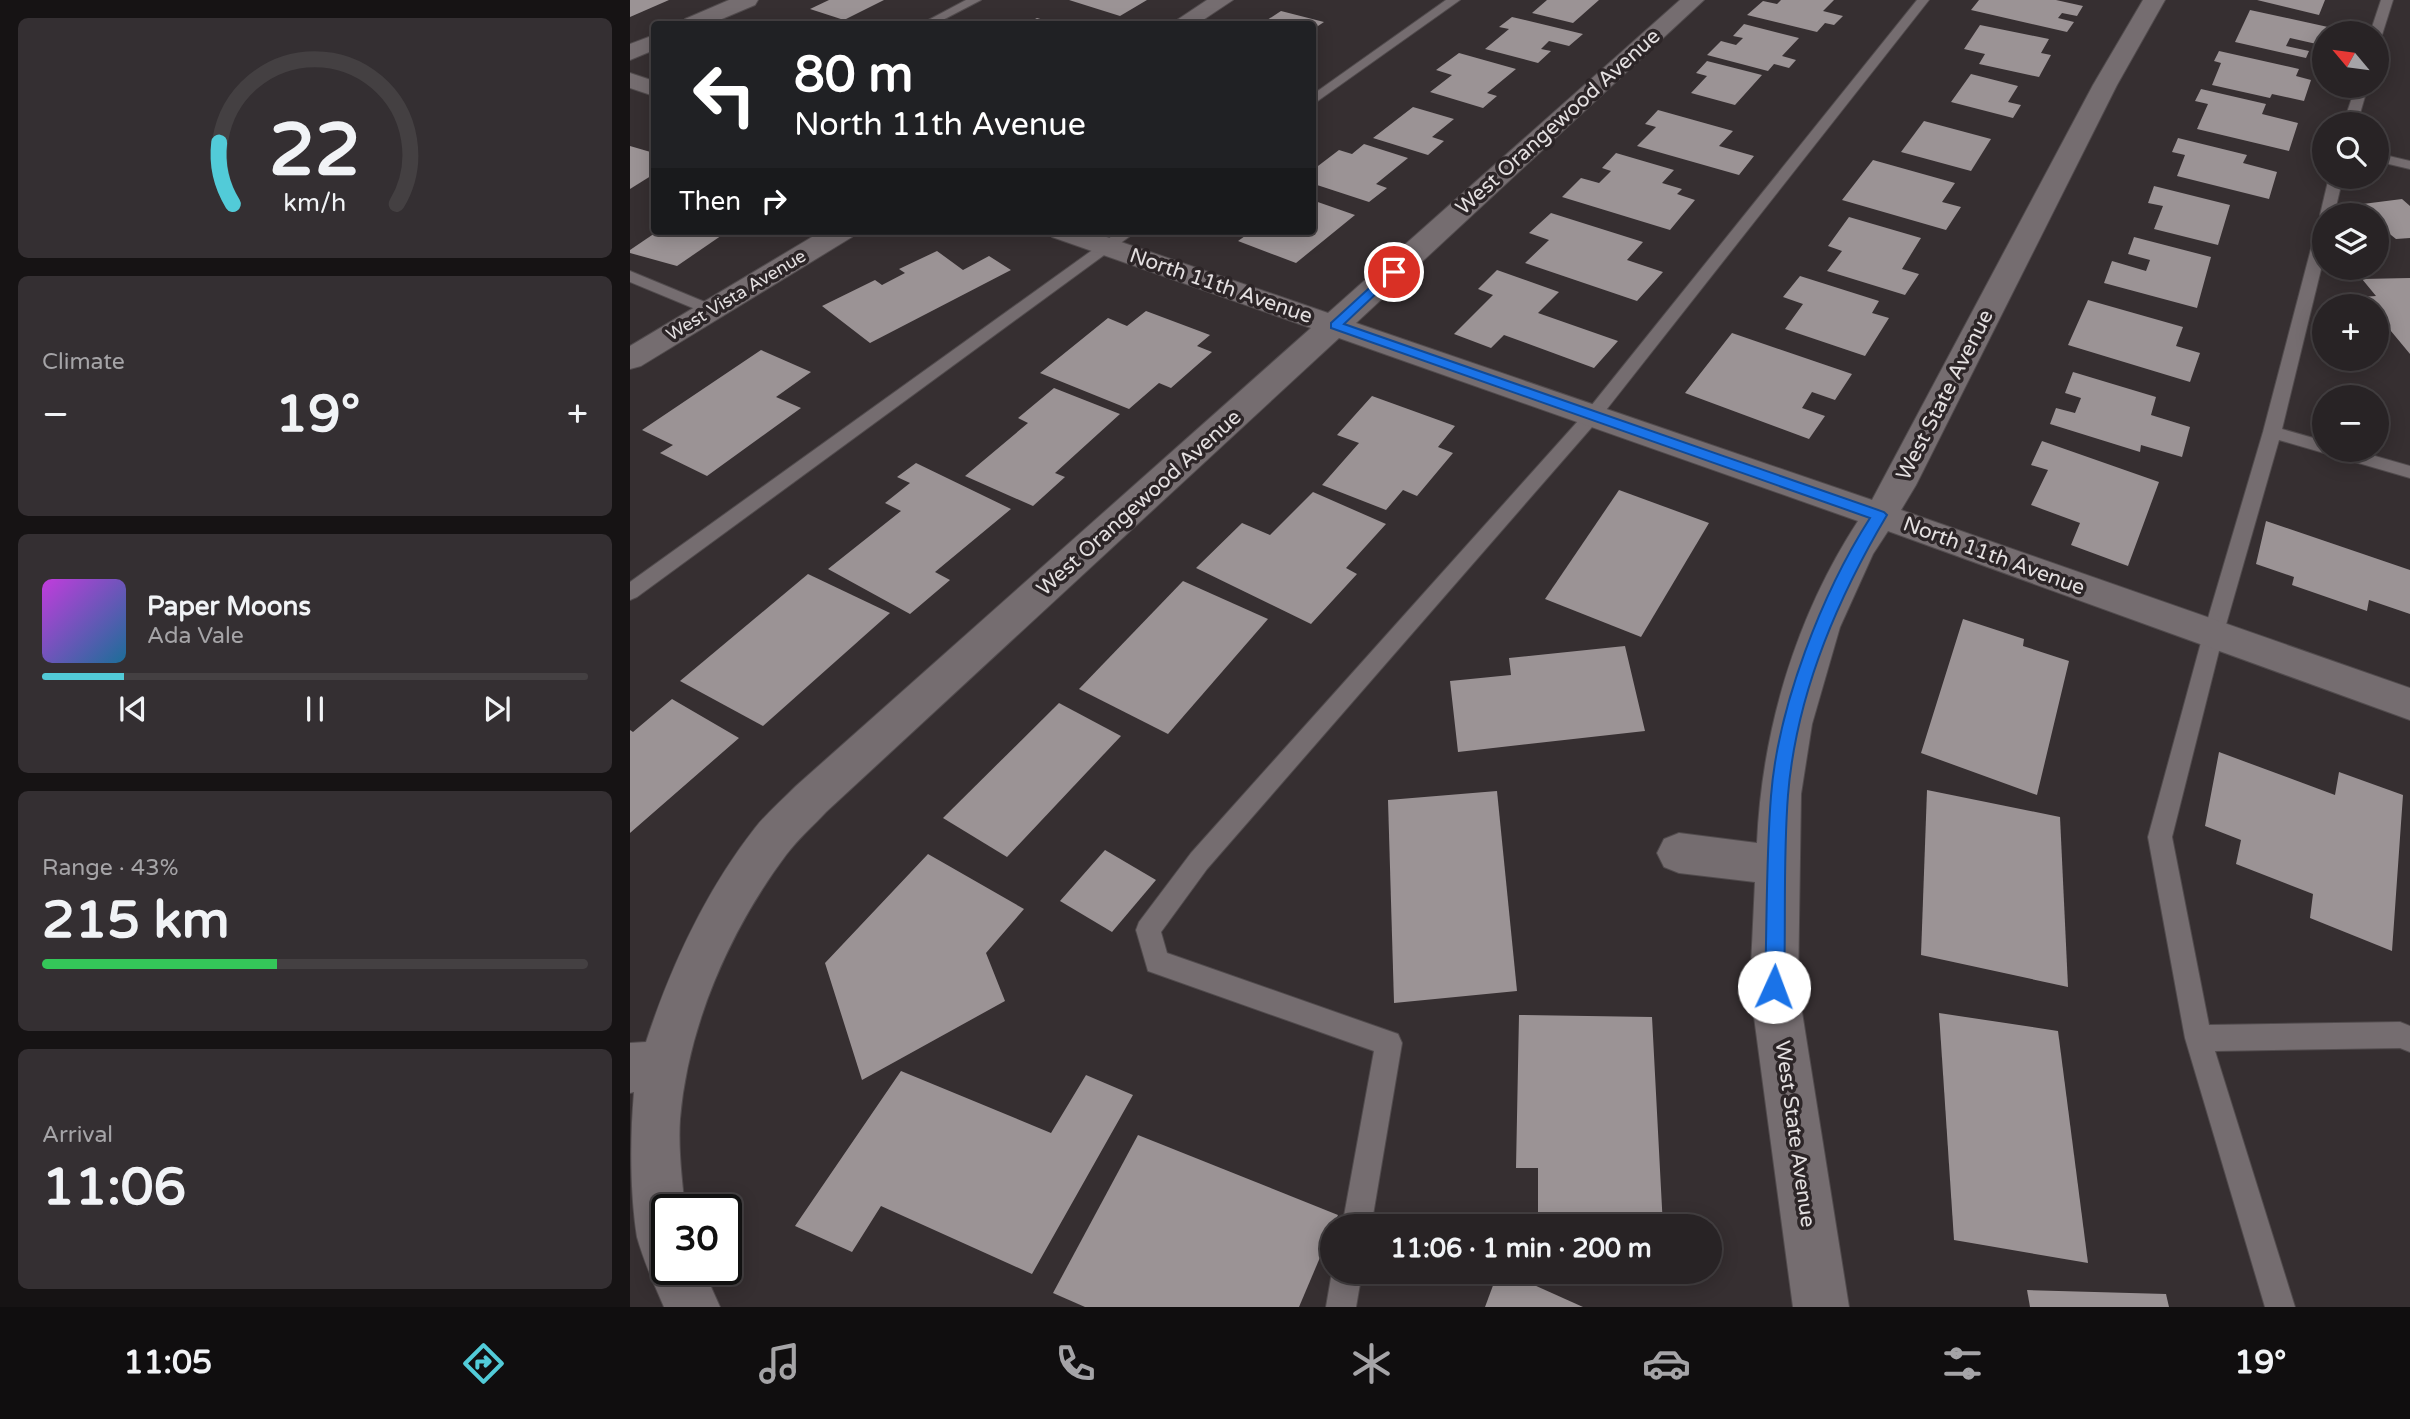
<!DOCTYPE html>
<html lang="en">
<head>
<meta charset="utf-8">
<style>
  :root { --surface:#282325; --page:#342f32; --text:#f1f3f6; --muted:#a5a4a7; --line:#444042; --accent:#52cbd8 }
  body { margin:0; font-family:"Varela Round",sans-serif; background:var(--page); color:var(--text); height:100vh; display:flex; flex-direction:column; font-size:26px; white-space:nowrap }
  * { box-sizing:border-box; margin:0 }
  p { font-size:23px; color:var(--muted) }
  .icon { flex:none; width:38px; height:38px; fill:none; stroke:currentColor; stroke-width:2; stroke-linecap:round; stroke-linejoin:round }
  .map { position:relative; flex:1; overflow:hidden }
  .panel { display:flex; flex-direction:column; gap:18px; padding:18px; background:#161314; width:630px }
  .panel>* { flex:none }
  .hud { position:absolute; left:21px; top:21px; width:665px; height:214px; border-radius:7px; box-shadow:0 4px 18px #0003,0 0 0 2px var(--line); background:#202124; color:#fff; overflow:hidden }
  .needle { width:46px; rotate:299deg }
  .tools { position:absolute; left:1682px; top:21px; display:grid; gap:14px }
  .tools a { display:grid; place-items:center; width:77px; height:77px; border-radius:50%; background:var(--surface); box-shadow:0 4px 18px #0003,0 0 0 2px var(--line); font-size:35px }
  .speed { position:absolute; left:21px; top:1194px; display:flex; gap:14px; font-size:35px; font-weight:700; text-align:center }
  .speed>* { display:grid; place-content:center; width:91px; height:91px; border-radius:50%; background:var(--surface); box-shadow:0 4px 18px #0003,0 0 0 2px var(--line); line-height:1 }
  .speed .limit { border:4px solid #111; border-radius:10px; background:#fff; color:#111 }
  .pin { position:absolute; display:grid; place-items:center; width:60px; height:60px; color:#fff; margin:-30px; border:4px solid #fff; border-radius:50%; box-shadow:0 2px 7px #0007 }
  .me { position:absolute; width:77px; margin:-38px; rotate:2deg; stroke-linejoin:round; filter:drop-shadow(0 0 5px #0008) }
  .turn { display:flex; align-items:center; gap:24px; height:147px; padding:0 28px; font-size:32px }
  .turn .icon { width:91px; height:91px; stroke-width:2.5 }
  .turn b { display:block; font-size:49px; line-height:60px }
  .then { display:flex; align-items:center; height:66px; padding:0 28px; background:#0003; gap:14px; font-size:26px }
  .big { font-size:52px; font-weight:800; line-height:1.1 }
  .panel .widget { flex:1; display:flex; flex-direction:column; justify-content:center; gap:10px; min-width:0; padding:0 24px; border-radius:10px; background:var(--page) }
  .panel .dial { align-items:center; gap:0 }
  .dial svg { height:182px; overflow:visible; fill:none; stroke:var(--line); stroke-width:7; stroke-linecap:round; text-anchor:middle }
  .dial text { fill:var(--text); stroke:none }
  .song { display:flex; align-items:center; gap:21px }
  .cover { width:84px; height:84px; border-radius:10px; background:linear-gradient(135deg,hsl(290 70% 55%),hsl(200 70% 35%)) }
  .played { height:7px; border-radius:4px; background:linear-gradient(90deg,var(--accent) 15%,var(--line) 15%) }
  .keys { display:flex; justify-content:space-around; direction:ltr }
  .heat { display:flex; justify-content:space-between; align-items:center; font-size:38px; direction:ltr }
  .charge { height:10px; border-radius:5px; background:linear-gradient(90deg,#34c759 43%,var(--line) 0) }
  .trip { position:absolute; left:690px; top:1214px; width:402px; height:70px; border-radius:35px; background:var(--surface); box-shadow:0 4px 18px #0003,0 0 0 2px var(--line); font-weight:800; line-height:70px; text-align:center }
  .tabs { display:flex; height:112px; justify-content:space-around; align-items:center; background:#100e0f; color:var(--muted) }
  .tabs .icon { width:49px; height:49px }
  .tabs .on { color:var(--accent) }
  .tabs b { font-size:32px; color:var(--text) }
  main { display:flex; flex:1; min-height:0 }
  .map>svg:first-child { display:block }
  .building { fill:#9b9395 }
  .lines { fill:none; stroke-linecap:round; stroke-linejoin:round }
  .lane-casing { stroke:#514b4d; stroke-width:2 }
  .street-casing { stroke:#514b4d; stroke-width:2 }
  .lane { fill:#756d70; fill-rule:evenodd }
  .street { fill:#756d70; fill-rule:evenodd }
  .route { fill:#1a73e8; stroke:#114b97; stroke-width:2 }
  .labels { text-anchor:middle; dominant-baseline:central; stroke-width:7; stroke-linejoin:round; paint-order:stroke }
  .far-street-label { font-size:18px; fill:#e4e0e1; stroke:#2c2527 }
  .street-label { font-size:21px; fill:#e4e0e1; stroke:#2c2527 }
</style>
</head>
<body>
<main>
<section class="panel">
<div class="widget dial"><svg viewBox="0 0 100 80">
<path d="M14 69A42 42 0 1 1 86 69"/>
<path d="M14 69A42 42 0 0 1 8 42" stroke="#52cbd8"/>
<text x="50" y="56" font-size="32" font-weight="700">22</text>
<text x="50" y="72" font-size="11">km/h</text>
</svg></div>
<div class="widget"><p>Climate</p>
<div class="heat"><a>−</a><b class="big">19°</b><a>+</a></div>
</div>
<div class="widget">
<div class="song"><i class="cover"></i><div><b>Paper Moons</b><p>Ada Vale</p></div></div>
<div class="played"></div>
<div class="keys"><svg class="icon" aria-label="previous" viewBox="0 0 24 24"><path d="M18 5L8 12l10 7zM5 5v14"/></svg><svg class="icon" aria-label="pause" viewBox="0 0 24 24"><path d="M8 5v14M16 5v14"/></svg><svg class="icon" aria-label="next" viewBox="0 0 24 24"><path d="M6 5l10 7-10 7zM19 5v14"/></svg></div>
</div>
<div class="widget"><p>Range · 43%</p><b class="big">215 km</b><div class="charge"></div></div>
<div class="widget"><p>Arrival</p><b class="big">11:06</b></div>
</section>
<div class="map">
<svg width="1780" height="1307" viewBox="0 0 1780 1307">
  <rect width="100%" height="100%" fill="#362f31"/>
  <g class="building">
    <polygon points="0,0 39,0 0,17"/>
    <polygon points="199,0 254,0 214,20 180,9"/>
    <polygon points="439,0 517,0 490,16"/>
    <polygon points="917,0 969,0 943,23 902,13"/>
    <polygon points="1151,0 1204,0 1193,11 1213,16 1204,25 1195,23 1187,32 1117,15 1133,1 1147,4"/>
    <polygon points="1349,0 1426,0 1453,6 1447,16 1432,13 1428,18 1444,22 1437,32 1341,10"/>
    <polygon points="1627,0 1695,0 1689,15"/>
    <polygon points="1620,10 1698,27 1691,45 1660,38 1656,46 1679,51 1676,58 1605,42"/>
    <polygon points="651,11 694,22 682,30 682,24 631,24"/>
    <polygon points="882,17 953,34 939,46 919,41 911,49 921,51 908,63 855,49 879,29 869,27"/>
    <polygon points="407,18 427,24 395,24"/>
    <polygon points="1114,24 1169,38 1152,56 1166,60 1159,68 1144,64 1138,71 1077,55 1091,41 1106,45 1113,38 1103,36"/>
    <polygon points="1350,25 1419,39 1411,53 1421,55 1409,77 1349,64 1355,54 1334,49"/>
    <polygon points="1589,51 1669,69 1666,76 1681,80 1674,101 1642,94 1640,98 1582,85 1591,63 1584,61"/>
    <polygon points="829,53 886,69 857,93 867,96 853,108 800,92 822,75 806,70"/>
    <polygon points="1077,61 1132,75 1105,105 1061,93 1077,76 1066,73"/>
    <polygon points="1341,74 1388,86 1378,102 1391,105 1383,118 1321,102"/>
    <polygon points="1571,89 1636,104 1632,114 1668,123 1659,151 1567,129 1578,104 1565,101"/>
    <polygon points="783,107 824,119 802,137 814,141 798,155 743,138"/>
    <polygon points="1028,110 1103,131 1089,146 1124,156 1109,175 1007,146 1026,127 1015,124"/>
    <polygon points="1294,121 1361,139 1341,171 1271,152"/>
    <polygon points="1548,138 1617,155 1613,163 1647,172 1639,199 1547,176 1555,155 1542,152"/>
    <polygon points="734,144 778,158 746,184 757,188 739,202 687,185 682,189 682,164 688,166 709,150 722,154"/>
    <polygon points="0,146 24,153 24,174 0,189"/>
    <polygon points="986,153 1044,170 1032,183 1052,189 1047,194 1065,200 1040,230 932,197 951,178 969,183 981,171 972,168"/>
    <polygon points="1243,160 1325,183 1312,202 1331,207 1316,230 1212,200"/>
    <polygon points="1524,186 1600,205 1588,245 1524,229 1533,206 1518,203"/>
    <polygon points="1772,199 1780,206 1780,238 1766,239 1746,223 1746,215 1737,215 1725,205"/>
    <polygon points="682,200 725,215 666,263 608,241 622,231 682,231"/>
    <polygon points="921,213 1013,242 997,260 1033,272 1007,301 895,263 919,240 899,233"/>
    <polygon points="1219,217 1291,238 1272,269 1289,274 1275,295 1197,271 1212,251 1198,246"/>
    <polygon points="28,231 98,231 47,266 0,253 0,250"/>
    <polygon points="1504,237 1581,257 1567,308 1474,283 1482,261 1516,271 1520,260 1498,254"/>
    <polygon points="307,251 333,270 359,256 381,270 240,343 192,306 245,280 252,285 275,273 269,269"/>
    <polygon points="867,270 929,292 908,313 988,341 964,368 874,335 861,348 824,334 863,295 848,289"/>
    <polygon points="1170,276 1249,301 1242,313 1259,318 1235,356 1155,329 1173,304 1153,297"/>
    <polygon points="1780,278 1780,354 1746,313 1746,306 1741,306 1733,297 1746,296 1732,279"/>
    <polygon points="1458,300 1553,327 1546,346 1570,353 1560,382 1438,345"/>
    <polygon points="516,311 580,335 567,346 582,352 541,388 529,383 499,409 410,373 478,318 497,326"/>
    <polygon points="1102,333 1222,374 1205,400 1182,392 1172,408 1195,416 1179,439 1055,393"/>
    <polygon points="131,350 181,372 146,397 171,408 77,476 30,453 43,445 12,430"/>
    <polygon points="1443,372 1526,397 1521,415 1560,427 1552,457 1511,445 1510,452 1420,424 1426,408 1445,413 1451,398 1435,393"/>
    <polygon points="424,388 490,414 425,473 435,477 403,506 335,476 398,423 388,418"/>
    <polygon points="742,396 825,426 808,447 823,453 787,496 773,490 756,510 692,485 729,443 707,435"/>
    <polygon points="1412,441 1529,482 1498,566 1441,545 1450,523 1401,505 1418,470 1401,465"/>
    <polygon points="286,463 381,509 305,572 320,580 280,614 198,569 271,511 255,503 280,483 267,477"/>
    <polygon points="989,490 1079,523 1011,637 915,599"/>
    <polygon points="683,492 756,524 716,568 727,574 681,624 566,568 612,523 640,535"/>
    <polygon points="1636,521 1780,570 1780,614 1739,600 1737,611 1662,585 1664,577 1626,564"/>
    <polygon points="178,574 260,613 133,726 50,681"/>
    <polygon points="553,581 638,619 538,734 449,689"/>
    <polygon points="1333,619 1394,639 1393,646 1439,661 1407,795 1291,753"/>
    <polygon points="995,646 1015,731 828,752 820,681 881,675 879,658"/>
    <polygon points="42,699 109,738 0,833 0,730 3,732"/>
    <polygon points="429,703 491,736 377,857 313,818"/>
    <polygon points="1589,752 1705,795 1709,772 1773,795 1762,951 1680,918 1683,894 1606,864 1611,840 1575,826"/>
    <polygon points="1297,790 1430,817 1438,987 1291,955"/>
    <polygon points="867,791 887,991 764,1003 758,800"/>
    <polygon points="475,850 526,880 482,932 430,901"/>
    <polygon points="298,854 394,909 356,953 375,1001 232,1080 195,963"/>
    <polygon points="1309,1013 1428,1031 1458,1263 1324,1240"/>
    <polygon points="889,1015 1022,1017 1033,1227 908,1227 908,1168 886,1168"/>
    <polygon points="271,1071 421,1133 456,1075 503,1095 402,1274 251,1206 222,1252 165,1226"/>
    <polygon points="508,1135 708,1215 669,1307 455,1307 423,1293"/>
    <polygon points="868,1272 875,1272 953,1307 855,1307"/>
    <polygon points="1397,1290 1536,1294 1539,1307 1400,1307"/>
  </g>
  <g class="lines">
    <g class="lane-casing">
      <g id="lane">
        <polygon points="336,0 351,0 305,24 291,24"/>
        <polygon points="816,0 830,0 682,105 682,95"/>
        <polygon points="1287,0 1299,0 969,419 577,869 531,932 537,953 768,1034 772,1043 741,1227 712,1227 744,1051 518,971 506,930 509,922 561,853 957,411"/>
        <polygon points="1751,0 1763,0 1752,35 1746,39 1746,33 1740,33"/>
        <polygon points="1726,86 1738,86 1727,124 1713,124"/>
        <polygon points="1746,153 1780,161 1780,169 1746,161"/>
        <polygon points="1699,177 1713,177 1704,215 1694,215 1694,219 1690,215"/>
        <polygon points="1694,222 1694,257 1652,429 1694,441 1694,450 1724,450 1780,466 1780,478 1649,440 1593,635 1542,837 1579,1025 1770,1022 1780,1026 1780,1052 1770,1048 1585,1051 1665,1307 1635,1307 1555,1038 1518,837 1573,635 1633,432 1687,226"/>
        <polygon points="489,231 507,231 7,597 0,600 0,582"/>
        <polygon points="0,271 87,307 89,310 87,313 75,313 0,282"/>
        <polygon points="702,1272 732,1272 726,1307 696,1307"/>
      </g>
    </g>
    <g class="street-casing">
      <g id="street">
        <polygon points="99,0 128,0 125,5 80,24 52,24 55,19"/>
        <polygon points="577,0 603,0 567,24 541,24"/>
        <path d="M1050,0h24l-348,323 516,177 221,-415 50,-85h22l-48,85 -201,400 -15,25 509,178v32l-522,-189 -15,23 -33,73 -28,97 -11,70 -3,193 51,320h-56l-43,-320 5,-105 -76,-9 -15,-6 -7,-14 7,-14 15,-6 78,10c5,-113 39,-227 101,-322l-519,-183 -513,474c-13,14 -28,27 -40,43 -56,75 -98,170 -106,264 -2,29 2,61 5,90h-18v60h36l17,38h-56c-10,-23 -20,-45 -27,-70 -7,-44 -7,-99 -3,-145l-4,1v-50l16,-1c25,-76 59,-150 109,-214 12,-15 27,-28 41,-42l515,-458 -259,-91 -4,-6h41l239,82z"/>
        <polygon points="24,35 24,50 0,60 0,44"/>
        <polygon points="0,73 24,81 24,96 0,88"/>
        <polygon points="192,231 226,231 222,237 11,366 0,369 0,346"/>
      </g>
    </g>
    <use href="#lane" class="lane"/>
    <use href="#street" class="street"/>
  </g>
  <path class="route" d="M759,270l10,2 -55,52 540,188 3,3c-50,84 -91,182 -99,280 -5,64 -2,128 -4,192l-3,7 -7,3 -7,-3 -2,-7c2,-63 1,-128 6,-191 7,-90 51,-203 99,-278l-539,-190v-5z"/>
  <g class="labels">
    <g class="far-street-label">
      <text transform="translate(106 295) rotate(-31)">West Vista Avenue</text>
    </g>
    <g class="street-label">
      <text transform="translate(928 122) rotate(-42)">West Orangewood Avenue</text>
      <text transform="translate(591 286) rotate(19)">North 11th Avenue</text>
      <text transform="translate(1315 395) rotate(-63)">West State Avenue</text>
      <text transform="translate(509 503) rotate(-42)">West Orangewood Avenue</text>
      <text transform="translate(1364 556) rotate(20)">North 11th Avenue</text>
      <text transform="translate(1165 1134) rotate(82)">West State Avenue</text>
    </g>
  </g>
</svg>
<div class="tools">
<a><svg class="needle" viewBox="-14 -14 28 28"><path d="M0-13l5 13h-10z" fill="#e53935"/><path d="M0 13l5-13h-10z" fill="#a5a4a7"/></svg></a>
<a><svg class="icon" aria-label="search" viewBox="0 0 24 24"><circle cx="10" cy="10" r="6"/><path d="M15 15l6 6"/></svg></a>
<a><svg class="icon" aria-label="layers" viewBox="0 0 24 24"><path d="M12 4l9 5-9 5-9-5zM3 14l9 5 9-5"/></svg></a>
<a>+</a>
<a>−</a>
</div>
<div class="speed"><div class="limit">30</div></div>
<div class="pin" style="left:764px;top:272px;background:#d93025"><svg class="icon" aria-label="arrive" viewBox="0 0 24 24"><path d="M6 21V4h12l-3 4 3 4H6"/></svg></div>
<svg class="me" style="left:1144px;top:987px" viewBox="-20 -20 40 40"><circle r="19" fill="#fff"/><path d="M0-13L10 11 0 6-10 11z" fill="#1a73e8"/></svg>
<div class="trip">11:06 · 1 min · 200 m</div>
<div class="hud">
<div class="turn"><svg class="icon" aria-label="left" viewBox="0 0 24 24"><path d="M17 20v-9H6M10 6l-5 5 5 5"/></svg><div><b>80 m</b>North 11th Avenue</div></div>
<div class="then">Then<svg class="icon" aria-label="right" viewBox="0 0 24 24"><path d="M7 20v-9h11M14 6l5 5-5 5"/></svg></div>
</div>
</div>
</main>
<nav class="tabs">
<b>11:05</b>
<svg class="icon on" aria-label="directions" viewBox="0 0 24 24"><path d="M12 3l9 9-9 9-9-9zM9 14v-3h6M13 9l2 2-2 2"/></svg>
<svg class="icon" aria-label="music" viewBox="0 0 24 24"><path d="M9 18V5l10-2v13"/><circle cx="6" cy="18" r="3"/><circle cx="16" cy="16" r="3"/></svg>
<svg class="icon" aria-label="phone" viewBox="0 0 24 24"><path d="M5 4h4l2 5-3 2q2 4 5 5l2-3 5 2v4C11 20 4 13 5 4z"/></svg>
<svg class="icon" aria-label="climate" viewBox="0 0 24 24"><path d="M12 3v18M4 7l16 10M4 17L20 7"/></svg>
<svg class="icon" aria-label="car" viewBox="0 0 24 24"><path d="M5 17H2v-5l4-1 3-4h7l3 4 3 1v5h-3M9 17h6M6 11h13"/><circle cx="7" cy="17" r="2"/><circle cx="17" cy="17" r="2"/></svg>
<svg class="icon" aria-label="filters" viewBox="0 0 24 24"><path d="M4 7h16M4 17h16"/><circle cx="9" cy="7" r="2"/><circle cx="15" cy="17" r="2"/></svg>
<b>19°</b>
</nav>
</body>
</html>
